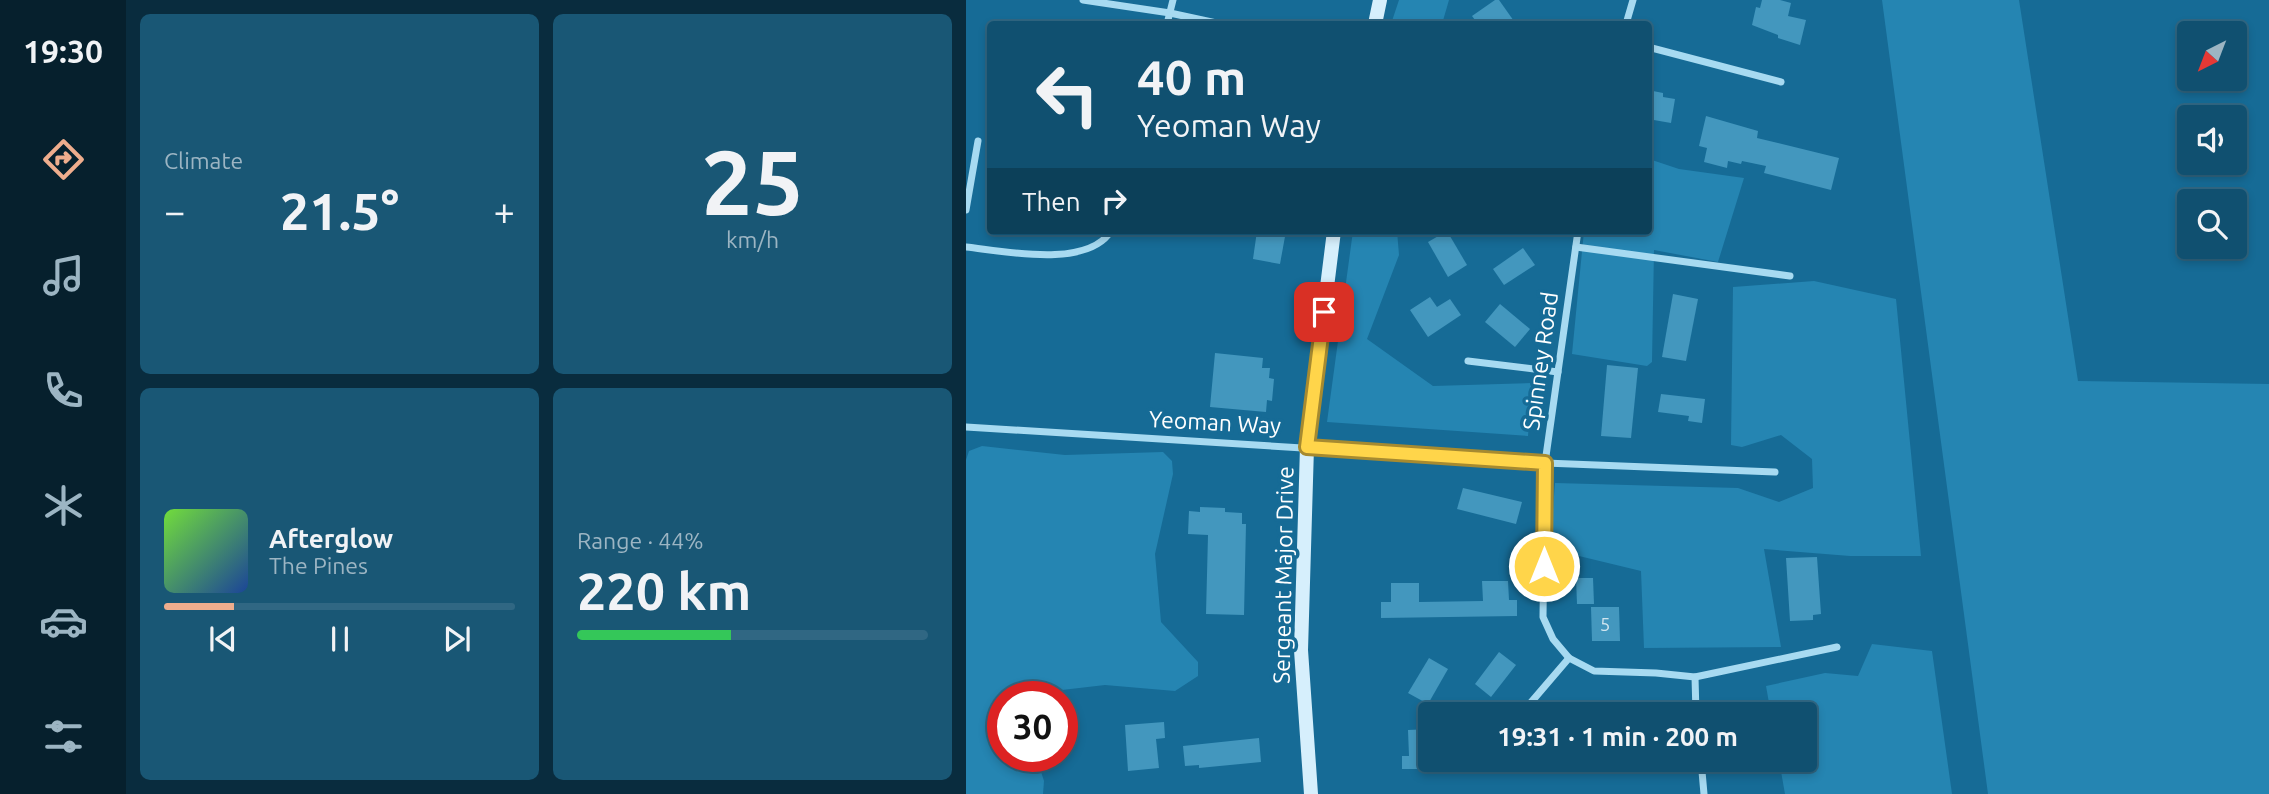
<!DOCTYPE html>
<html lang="en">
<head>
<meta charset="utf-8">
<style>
  :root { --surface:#105070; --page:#195775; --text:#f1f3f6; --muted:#9cb5c3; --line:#306783; --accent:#eead8d }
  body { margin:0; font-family:Ubuntu,sans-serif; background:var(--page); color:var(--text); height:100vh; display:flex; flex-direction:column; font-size:26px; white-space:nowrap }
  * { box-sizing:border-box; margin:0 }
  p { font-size:23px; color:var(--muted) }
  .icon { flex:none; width:38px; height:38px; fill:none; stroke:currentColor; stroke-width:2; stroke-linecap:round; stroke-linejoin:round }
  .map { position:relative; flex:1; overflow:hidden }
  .sheet { display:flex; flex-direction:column; gap:14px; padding:14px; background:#092c3e; width:840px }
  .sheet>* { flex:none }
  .top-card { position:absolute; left:21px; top:21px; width:665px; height:214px; border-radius:7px; box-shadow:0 4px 10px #0003,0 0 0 2px var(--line); background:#105070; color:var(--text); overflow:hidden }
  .needle { width:46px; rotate:222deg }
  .buttons { position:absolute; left:1211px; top:21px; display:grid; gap:14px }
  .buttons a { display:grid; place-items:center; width:70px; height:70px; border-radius:7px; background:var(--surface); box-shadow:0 4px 10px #0003,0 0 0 2px var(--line); font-size:35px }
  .speed { position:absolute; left:21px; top:681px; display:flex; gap:14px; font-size:35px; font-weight:700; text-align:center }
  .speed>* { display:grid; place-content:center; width:91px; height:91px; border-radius:50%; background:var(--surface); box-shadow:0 4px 10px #0003,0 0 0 2px var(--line); line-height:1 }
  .speed .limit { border:10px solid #d22; background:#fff; color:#111 }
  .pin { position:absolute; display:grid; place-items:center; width:60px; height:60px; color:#fff; margin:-30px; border-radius:14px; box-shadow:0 4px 10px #0006 }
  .me { position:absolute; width:77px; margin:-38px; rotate:0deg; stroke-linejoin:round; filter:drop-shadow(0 0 5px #0008) }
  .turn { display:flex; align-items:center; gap:24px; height:147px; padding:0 35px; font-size:32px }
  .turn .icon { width:91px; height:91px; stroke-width:2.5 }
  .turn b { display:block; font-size:49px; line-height:60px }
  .then { display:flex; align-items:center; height:66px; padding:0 35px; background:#0003; gap:14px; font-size:26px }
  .big { font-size:52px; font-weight:600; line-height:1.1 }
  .sheet .widget { flex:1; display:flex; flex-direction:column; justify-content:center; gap:10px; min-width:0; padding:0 24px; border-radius:10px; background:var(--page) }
  .sheet .dial { align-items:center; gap:0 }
  .dial b { font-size:91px; line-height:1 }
  .song { display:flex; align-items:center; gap:21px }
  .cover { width:84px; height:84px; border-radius:10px; background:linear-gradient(135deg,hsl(100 70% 55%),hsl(220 70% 35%)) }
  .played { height:7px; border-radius:4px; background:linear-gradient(90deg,var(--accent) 20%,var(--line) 20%) }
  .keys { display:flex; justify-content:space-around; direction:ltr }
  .heat { display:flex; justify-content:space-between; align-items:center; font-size:38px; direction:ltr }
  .charge { height:10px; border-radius:5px; background:linear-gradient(90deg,#34c759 44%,var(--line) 0) }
  .sheet .tiles { flex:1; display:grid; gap:14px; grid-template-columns:repeat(2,1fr) }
  .trip { position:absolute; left:452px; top:702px; width:399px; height:70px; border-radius:7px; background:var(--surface); box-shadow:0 4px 10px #0003,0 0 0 2px var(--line); font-weight:600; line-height:70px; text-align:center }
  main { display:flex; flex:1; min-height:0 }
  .dock { display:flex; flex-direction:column; width:126px; justify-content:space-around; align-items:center; background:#06202d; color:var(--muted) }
  .dock .icon { width:49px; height:49px }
  .dock .on { color:var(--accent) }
  .dock b { font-size:32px; color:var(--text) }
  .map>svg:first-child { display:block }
  .green { fill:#2585b2 }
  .building { fill:#4397be }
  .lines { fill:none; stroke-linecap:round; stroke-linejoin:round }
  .street { stroke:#a7daf1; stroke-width:7 }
  .secondary { stroke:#d6effc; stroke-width:14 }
  .route-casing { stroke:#a68a30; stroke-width:18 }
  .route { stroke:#ffd54a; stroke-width:12 }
  .labels { text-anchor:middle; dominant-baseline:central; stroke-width:7; stroke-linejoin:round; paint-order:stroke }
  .number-label { font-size:19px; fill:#d0e5ef }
  .street-label { font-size:23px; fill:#fff; stroke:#166b96 }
</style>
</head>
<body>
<main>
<nav class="dock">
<b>19:30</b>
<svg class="icon on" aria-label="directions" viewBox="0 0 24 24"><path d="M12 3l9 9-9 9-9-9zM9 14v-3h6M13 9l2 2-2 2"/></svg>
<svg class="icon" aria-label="music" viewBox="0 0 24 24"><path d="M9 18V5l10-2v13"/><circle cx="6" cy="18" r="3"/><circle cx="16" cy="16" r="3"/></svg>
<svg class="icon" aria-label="phone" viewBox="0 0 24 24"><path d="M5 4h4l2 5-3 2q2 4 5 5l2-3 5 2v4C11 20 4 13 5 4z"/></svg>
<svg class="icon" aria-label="climate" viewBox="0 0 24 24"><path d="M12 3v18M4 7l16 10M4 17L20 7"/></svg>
<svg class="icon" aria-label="car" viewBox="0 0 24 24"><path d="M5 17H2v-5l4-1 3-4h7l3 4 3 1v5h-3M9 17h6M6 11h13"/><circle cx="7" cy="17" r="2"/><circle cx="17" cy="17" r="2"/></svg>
<svg class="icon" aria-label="filters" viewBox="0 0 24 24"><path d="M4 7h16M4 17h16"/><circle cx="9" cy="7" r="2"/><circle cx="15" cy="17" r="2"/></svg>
</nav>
<section class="sheet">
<div class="tiles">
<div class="widget"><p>Climate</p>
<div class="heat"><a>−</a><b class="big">21.5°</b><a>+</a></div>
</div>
<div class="widget dial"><b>25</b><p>km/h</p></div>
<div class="widget">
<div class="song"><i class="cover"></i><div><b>Afterglow</b><p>The Pines</p></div></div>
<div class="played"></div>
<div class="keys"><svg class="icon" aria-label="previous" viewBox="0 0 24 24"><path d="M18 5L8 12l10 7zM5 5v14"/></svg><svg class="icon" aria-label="pause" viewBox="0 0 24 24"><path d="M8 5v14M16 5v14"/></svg><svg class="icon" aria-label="next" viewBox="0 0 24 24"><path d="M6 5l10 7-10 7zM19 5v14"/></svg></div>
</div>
<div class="widget"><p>Range · 44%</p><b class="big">220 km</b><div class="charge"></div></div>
</div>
</section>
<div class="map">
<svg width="1303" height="794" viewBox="0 0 1303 794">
  <rect width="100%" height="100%" fill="#166b96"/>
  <g class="green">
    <polygon points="433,0 483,0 476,24 425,24"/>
    <polygon points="916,0 1053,0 1112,381 1303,384 1303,794 1022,794"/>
    <polygon points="683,159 713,169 778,178 752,262 688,250 686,362 681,366 606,354 618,231 682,231"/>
    <polygon points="387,231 431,231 433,255 401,339 467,386 566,383 562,436 361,422"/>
    <polygon points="848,281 930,299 955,556 884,556 798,549 815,647 678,648 675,571 584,549 589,483 772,488 813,502 847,488 846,459 815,435 776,447 765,445 767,287"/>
    <polygon points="16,446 99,455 197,452 206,461 207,474 189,554 195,622 232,662 232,676 209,691 139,685 70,693 68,696 37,696 37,756 70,756 78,781 77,794 0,794 0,460 3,451"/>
    <polygon points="906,644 966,651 986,794 819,794 813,760 838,760 838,714 805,714 800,686 859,673 892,676"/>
  </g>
  <g class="building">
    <polygon points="529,0 533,0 550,24 512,24 506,16"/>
    <polygon points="796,0 814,0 825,3 822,16 840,20 834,45 812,38 812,35 786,25 790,7 794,8"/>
    <polygon points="682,90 697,93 697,97 709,99 705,123 682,119"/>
    <polygon points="740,116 792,131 791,138 873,158 865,190 798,173 800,166 776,161 775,164 762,161 761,168 738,162 741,148 733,146"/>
    <polygon points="291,231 320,231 314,264 287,259"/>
    <polygon points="481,231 501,265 482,277 462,242"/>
    <polygon points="557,248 569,265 538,285 527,269"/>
    <polygon points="707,294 732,299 720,361 696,357"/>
    <polygon points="464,297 471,307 484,299 495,315 462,337 444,310"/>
    <polygon points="534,304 564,329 549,347 519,322"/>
    <polygon points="249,353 297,358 296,368 304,368 303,378 308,379 306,401 301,400 300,412 244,407"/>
    <polygon points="641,365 672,368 665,438 635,436"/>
    <polygon points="695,394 739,399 736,423 722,421 723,416 692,412"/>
    <polygon points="497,488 556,502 550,524 491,509"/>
    <polygon points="234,507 259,508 259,512 276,513 276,524 280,524 278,615 240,614 242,535 222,534 223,511 234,512"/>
    <polygon points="851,557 855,614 847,615 847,620 824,621 820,558"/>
    <polygon points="610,578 627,578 628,604 611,604"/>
    <polygon points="516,581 542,581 543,600 551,600 551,616 415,618 415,602 425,602 425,583 453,583 453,602 517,601"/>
    <polygon points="625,607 653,607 654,641 626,641"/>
    <polygon points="533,652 550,665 525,697 509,684"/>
    <polygon points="463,658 482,669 462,704 442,693"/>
    <polygon points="198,722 199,738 190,739 193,768 162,771 159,725"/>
    <polygon points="463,729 464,769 436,769 436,756 443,756 442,730"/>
    <polygon points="293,738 295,762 233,768 233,765 219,766 217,746"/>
  </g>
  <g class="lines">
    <g class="street">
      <polyline points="117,0 204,13 255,24"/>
      <polyline points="201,24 207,0"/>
      <polyline points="660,24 667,0"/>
      <polyline points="682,47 815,82"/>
      <polyline points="0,210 12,141"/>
      <polyline points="612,231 579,463 577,617 587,639 603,658 628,671 690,673 729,677 730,714"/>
      <path d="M0,247c37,4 121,22 145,-16"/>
      <polyline points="610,247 824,276"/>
      <polyline points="502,361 592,372"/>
      <polyline points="0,427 579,463 809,472"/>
      <polyline points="729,677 871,647"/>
      <polyline points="555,714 603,658"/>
      <polyline points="735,760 738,794"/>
    </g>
    <g class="secondary">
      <polyline points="409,24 414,0"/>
      <polyline points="345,794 335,650 341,447 368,231"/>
    </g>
  </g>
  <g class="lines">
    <g class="route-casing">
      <polyline id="route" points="358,312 341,447 579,463 578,566"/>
    </g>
    <use href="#route" class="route"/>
  </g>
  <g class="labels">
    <g class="number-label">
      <text x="639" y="624">5</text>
    </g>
    <g class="street-label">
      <text transform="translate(574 361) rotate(-82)">Spinney Road</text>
      <text transform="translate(249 422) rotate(3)">Yeoman Way</text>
      <text transform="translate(317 575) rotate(-89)">Sergeant Major Drive</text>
    </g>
  </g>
</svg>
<div class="buttons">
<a><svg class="needle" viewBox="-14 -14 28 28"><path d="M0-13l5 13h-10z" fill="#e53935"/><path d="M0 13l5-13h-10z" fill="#9cb5c3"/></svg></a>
<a><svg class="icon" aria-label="sound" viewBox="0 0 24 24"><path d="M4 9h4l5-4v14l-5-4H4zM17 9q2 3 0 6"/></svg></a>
<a><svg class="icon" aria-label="search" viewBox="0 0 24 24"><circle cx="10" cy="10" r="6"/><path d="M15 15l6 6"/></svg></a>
</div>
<div class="speed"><div class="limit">30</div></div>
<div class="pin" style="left:358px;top:312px;background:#d93025"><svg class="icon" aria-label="arrive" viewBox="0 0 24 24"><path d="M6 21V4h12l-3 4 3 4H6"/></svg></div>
<svg class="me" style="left:578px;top:566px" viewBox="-20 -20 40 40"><circle r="17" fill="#ffd54a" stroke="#fff" stroke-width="3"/><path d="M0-11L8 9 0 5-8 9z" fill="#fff"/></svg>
<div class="trip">19:31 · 1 min · 200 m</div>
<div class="top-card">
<div class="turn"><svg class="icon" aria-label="left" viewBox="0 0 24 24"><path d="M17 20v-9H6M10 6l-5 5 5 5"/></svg><div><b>40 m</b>Yeoman Way</div></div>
<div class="then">Then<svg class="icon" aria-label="right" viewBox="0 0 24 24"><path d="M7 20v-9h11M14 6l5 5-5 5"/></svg></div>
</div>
</div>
</main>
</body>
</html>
